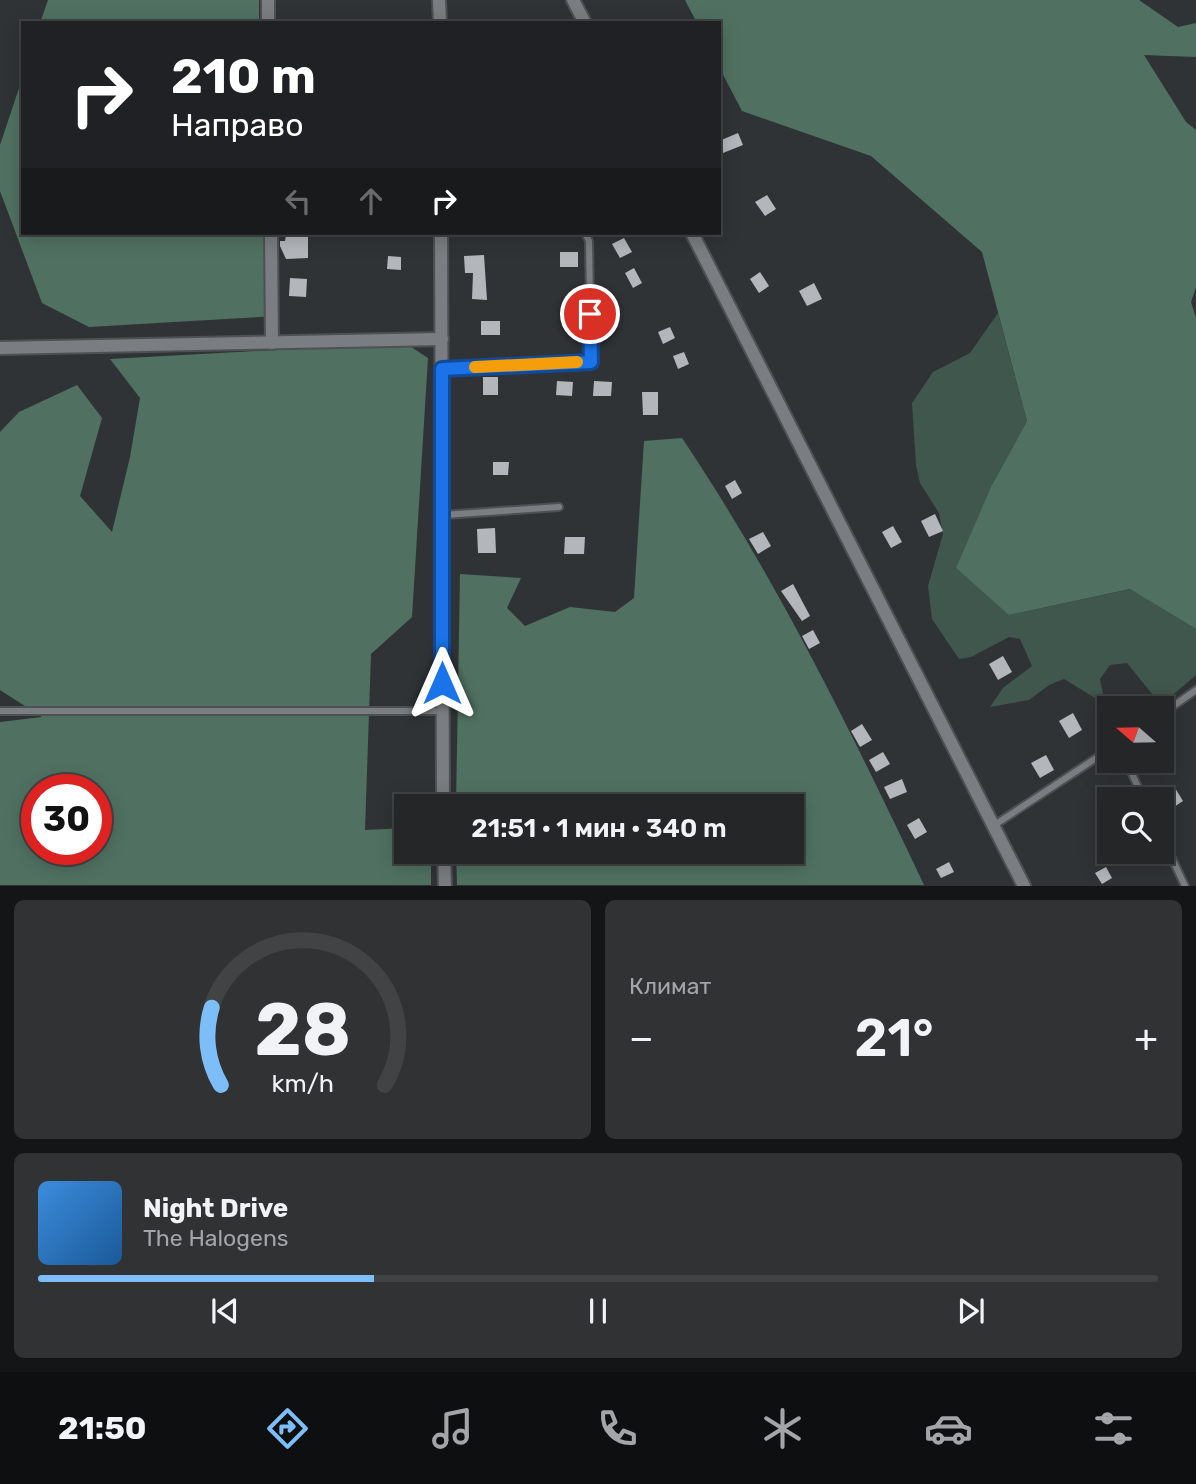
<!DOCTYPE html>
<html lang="ru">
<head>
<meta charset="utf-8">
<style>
  :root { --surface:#242628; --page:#303234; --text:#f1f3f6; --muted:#a3a5a8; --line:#414345; --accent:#7dbef9 }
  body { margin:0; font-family:Rubik,sans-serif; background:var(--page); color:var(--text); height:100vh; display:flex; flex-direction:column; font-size:26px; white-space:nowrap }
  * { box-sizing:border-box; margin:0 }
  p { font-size:23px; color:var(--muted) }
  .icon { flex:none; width:38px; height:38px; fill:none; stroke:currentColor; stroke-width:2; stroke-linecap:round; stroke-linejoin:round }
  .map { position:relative; height:886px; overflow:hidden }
  .drawer { display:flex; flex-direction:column; gap:14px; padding:14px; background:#141516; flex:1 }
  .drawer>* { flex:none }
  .top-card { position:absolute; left:21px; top:21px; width:700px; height:214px; border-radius:0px; box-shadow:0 4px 18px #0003,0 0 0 2px var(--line); background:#202124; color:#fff; overflow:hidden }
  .needle { width:46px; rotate:290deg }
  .tools { position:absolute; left:1097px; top:696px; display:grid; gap:14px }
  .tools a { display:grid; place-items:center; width:77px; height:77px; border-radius:0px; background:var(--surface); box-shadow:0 4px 18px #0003,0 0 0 2px var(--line); font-size:35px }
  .speed { position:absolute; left:21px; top:774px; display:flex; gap:14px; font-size:35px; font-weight:700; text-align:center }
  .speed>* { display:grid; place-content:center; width:91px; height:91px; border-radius:50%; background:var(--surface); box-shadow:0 4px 18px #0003,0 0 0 2px var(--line); line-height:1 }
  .speed .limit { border:10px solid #d22; background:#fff; color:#111 }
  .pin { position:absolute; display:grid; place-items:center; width:60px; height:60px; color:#fff; margin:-30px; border:4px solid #fff; border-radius:50%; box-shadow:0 2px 7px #0007 }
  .me { position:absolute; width:77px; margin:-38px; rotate:0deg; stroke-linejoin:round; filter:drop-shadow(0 0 5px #0008) }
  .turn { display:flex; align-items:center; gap:24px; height:147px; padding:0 35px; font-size:32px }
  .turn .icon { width:91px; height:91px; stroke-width:2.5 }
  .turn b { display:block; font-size:49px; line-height:60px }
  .lanes { display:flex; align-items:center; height:66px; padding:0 35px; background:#0003; justify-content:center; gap:35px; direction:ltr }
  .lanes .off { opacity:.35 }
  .big { font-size:52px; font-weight:600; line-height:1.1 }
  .drawer .tile { flex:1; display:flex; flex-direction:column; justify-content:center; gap:10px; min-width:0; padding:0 24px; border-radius:10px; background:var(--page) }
  .drawer .dial { align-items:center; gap:0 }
  .dial svg { height:182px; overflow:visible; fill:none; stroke:var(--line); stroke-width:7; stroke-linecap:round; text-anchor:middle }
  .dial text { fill:var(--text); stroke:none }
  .song { display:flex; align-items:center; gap:21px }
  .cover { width:84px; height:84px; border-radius:10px; background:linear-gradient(135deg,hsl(210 70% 55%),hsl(210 70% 35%)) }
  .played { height:7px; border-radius:4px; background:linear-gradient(90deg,var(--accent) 30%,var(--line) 30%) }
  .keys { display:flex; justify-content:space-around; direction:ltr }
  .heat { display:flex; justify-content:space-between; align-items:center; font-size:38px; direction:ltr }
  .drawer .tiles { flex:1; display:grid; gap:14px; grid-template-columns:1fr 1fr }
  .tile:last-child { grid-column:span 2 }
  .trip { position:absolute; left:394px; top:794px; width:410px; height:70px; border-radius:0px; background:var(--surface); box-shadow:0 4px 18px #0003,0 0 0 2px var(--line); font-weight:600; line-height:70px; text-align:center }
  .tabs { display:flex; height:112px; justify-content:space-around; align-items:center; background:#0e0f10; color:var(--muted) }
  .tabs .icon { width:49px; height:49px }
  .tabs .active { color:var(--accent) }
  .tabs b { font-size:32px; color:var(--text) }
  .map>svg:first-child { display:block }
  .green { fill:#3f574c }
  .forest { fill:#507161; fill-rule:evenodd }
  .building { fill:#b3b7bb }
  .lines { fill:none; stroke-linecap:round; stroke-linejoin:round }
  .lane-casing { stroke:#4e5153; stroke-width:10 }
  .street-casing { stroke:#4e5153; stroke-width:16 }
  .lane { stroke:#7a7d81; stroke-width:6 }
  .street { stroke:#7a7d81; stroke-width:12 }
  .route-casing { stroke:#114b97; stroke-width:18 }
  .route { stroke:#1a73e8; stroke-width:12 }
  .slow { stroke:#f59e0b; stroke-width:12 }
</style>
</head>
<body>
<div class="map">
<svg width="1196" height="886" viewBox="0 0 1196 886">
  <rect width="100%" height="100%" fill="#303336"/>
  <polygon class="green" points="998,313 1027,421 992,485 1009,615 1131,589 1196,629 1196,675 1161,705 1127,663 1110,665 1100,679 1105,704 1064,679 1049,685 1029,700 990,707 1003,688 1032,666 1020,639 1009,637 971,657 959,659 932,619 928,586 943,534 939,513 920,483 916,465 912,403 933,372 970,353"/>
  <g class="forest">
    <polygon points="48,0 259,0 259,23 40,23"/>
    <polygon points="685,0 1139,0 1178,27 1196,23 1196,57 1144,55 1186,122 1196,130 1196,287 1191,302 1196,318 1196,629 1130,589 1009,615 956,568 992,485 1027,421 982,252 871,156 742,111 719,67 719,23 697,23"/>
    <polygon points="23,76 23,233 270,233 277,316 89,327 42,303 0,191 0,145"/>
    <path d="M405,343l23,15 -16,259 -41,37 -6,176 41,-2v24h25v33h-431v-163l42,-5 -42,-27v-258l19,-20 58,-27 25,33 -22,78 32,36 18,-75 10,-59 -30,-39zM37,789h59v60h-59z"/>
    <path d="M682,438c94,140 170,295 242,447h-467l-1,-33h335v-45h-335l4,-233 61,4 -14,30 18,18 45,-19 45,5 19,-14 10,-157z"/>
  </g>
  <g class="building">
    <polygon points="738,133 743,145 723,153 719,141"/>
    <polygon points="767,195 776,209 765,216 755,202"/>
    <polygon points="286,235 308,235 308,258 286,259 280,246 280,241 285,241"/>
    <polygon points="624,238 632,252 620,258 612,244"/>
    <rect x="560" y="252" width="18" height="15"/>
    <polygon points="484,255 487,300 472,299 473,273 465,273 464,256"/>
    <polygon points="388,256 401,257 401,270 387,269"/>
    <polygon points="634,268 642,283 633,288 625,273"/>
    <polygon points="760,272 769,286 759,293 750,279"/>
    <polygon points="290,278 307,279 306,297 289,296"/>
    <polygon points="814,283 822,299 807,306 799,291"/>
    <rect x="481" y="321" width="19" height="14"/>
    <polygon points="670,327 675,338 663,344 658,332"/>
    <polygon points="684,352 689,364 678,369 673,356"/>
    <rect x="483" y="377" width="15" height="18"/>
    <polygon points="557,381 573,382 572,396 556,395"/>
    <polygon points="594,381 612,382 611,396 593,396"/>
    <polygon points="642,392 658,392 658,415 643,415"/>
    <polygon points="493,462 509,462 508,475 493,475"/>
    <polygon points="735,480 742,493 732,499 725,486"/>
    <polygon points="935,514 943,531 929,537 921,521"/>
    <polygon points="893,526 902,542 891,548 882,532"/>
    <polygon points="495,528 496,553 478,553 477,529"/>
    <polygon points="763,532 771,546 758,554 749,539"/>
    <polygon points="565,537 585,537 584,554 564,554"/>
    <polygon points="793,584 810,616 802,621 781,591"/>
    <polygon points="813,630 820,643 809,649 802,636"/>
    <polygon points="1003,656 1012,672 998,680 989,664"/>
    <polygon points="1073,713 1082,730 1069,738 1059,721"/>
    <polygon points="862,724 872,740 860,747 851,731"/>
    <polygon points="883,752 890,764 876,772 869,760"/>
    <polygon points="1046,755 1054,770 1040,778 1031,763"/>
    <polygon points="902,779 907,792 890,799 884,787"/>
    <polygon points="1175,788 1183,801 1171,809 1163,795"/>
    <polygon points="919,818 927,832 915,839 907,825"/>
    <polygon points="949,862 954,872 941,878 936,869"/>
    <polygon points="1106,867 1112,878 1102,884 1095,873"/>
  </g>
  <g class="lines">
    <g class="lane-casing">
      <g id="lane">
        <polyline points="442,369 591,362 589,241 585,233"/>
        <polyline points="443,515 559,507"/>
        <polyline points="0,711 442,711"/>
        <polyline points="1162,714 1196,690"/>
        <polyline points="1126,761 1144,800"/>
        <polyline points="993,826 1110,749"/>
        <polyline points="1162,837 1185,886"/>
      </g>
    </g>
    <g class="street-casing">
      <g id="street">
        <polyline points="268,0 268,23"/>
        <polyline points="439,0 440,23"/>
        <polyline points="573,0 585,23"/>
        <polyline points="271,233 272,343"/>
        <polyline points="441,233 443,807"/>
        <polyline points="692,233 1024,886"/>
        <polyline points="0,348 442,339"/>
        <polyline points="444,852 445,886"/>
      </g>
    </g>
    <use href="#lane" class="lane"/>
    <use href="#street" class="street"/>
  </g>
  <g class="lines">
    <g class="route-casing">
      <polyline id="route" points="442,683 442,369 591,362 590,314"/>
    </g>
    <use href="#route" class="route"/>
    <polyline class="slow" points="475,367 577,362"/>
  </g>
</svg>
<div class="tools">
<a><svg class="needle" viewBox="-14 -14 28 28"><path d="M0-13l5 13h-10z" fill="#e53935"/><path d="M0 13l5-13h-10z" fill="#a3a5a8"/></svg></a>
<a><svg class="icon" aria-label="search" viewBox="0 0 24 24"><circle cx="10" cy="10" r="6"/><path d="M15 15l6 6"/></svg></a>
</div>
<div class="speed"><div class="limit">30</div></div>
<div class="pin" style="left:590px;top:314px;background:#d93025"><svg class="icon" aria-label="arrive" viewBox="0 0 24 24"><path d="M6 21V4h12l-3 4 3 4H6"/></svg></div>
<svg class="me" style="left:442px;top:683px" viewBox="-20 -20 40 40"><path d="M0-17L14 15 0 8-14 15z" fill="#1a73e8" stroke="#fff" stroke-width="4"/></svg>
<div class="trip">21:51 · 1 мин · 340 m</div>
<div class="top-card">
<div class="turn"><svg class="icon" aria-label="right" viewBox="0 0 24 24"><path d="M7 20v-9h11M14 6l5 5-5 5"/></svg><div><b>210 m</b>Направо</div></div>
<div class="lanes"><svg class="icon off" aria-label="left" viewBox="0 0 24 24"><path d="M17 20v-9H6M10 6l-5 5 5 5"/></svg><svg class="icon off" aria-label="ahead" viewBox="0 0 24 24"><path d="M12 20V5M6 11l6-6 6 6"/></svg><svg class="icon" aria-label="right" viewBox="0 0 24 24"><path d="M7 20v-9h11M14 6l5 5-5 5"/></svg></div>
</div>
</div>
<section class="drawer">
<div class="tiles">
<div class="tile dial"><svg viewBox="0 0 100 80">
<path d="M14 69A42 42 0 1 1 86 69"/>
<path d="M14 69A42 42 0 0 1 10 35" stroke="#7dbef9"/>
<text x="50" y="56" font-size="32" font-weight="700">28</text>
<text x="50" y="72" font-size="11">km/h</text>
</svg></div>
<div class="tile"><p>Климат</p>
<div class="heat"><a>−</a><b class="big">21°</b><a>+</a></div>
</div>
<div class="tile">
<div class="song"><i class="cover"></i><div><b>Night Drive</b><p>The Halogens</p></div></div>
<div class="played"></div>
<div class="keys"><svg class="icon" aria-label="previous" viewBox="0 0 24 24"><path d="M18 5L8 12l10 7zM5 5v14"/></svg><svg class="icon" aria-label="pause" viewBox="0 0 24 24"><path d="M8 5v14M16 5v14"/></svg><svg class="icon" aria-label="next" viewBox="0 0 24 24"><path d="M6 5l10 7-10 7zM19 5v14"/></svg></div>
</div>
</div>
</section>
<nav class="tabs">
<b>21:50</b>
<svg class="icon active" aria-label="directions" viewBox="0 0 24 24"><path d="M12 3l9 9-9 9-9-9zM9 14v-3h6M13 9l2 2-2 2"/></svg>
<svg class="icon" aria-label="music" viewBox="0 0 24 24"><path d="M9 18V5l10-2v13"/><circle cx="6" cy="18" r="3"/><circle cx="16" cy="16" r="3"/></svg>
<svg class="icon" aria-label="phone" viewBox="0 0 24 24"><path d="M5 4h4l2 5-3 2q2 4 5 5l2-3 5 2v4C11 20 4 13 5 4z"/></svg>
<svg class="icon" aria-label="climate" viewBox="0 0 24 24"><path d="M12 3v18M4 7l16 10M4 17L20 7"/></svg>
<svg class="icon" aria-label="car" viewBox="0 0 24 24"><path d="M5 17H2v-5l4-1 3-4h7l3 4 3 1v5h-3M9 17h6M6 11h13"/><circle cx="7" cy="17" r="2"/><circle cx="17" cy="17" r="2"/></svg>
<svg class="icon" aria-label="filters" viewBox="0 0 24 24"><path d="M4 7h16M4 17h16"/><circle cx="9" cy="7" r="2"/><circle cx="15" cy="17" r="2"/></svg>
</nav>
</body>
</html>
